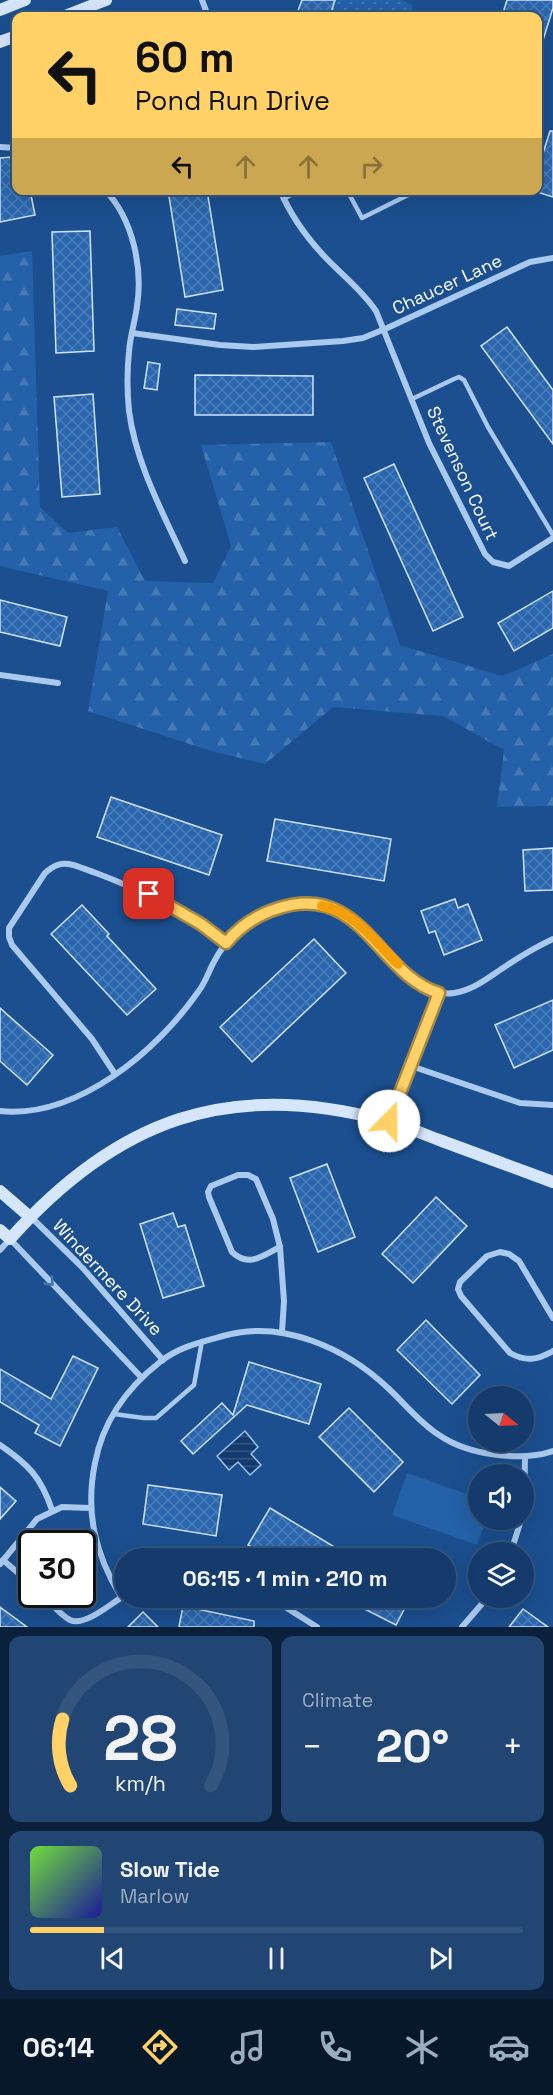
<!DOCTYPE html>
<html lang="en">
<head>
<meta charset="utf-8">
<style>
  :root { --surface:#143b6b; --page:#214673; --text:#f1f3f6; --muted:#9dadc1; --line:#33557e; --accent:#ffd166 }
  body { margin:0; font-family:"Space Grotesk",sans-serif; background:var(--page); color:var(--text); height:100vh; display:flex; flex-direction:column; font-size:22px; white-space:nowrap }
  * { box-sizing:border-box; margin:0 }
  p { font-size:20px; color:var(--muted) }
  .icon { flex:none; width:33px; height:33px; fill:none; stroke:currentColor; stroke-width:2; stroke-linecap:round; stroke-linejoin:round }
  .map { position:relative; height:1627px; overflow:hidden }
  .panel { display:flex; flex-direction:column; gap:9px; padding:9px; background:#0b203b; flex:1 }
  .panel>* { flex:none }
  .banner { position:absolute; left:12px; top:12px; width:530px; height:183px; border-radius:12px; box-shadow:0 6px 24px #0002,0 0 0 2px var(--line); background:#ffd166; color:#111; overflow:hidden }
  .needle { width:39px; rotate:108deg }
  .fabs { position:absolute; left:468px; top:1386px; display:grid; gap:12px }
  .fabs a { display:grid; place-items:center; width:66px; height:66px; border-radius:50%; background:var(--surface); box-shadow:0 6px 24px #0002,0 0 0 2px var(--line); font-size:30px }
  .speed { position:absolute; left:18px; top:1530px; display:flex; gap:12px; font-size:30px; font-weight:700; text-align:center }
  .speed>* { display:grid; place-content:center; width:78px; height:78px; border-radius:50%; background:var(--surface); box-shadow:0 6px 24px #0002,0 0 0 2px var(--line); line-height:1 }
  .speed .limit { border:3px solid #111; border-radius:9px; background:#fff; color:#111 }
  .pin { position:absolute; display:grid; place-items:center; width:51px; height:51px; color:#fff; margin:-26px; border-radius:12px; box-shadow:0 3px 9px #0006 }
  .me { position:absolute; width:66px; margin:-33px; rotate:22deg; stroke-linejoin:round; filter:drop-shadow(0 0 4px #0008) }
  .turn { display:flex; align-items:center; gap:21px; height:126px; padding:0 24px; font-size:27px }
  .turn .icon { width:78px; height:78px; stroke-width:2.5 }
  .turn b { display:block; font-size:42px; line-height:51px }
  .lanes { display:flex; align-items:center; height:57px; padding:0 24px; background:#0003; justify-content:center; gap:30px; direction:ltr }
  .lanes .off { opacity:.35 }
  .big { font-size:45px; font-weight:600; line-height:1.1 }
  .panel .card { flex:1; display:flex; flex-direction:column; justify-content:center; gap:9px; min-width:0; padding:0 21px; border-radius:12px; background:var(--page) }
  .panel .dial { align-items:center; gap:0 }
  .dial svg { height:156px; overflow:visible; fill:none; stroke:var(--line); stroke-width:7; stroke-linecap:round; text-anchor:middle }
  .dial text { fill:var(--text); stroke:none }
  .song { display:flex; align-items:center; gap:18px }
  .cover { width:72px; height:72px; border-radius:9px; background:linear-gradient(135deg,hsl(100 70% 55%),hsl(240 70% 35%)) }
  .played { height:6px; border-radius:3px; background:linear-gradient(90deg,var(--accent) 15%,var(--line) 15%) }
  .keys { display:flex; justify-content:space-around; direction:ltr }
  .heat { display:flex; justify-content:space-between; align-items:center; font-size:33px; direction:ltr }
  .panel .tiles { flex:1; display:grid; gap:9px; grid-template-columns:1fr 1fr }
  .card:last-child { grid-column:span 2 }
  .trip { position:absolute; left:114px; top:1548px; width:342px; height:60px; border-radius:30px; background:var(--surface); box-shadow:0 6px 24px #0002,0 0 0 2px var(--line); font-weight:600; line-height:60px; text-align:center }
  .tabs { display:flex; height:96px; justify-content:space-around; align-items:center; background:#08182b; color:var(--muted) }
  .tabs .icon { width:42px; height:42px }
  .tabs .current { color:var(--accent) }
  .tabs b { font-size:27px; color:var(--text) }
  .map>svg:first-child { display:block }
  .forest { fill:url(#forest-firs) }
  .park { fill:url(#park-dots) }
  .garden { fill:#2461a8 }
  .water { fill:url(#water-rules); stroke:#9cc4f0; stroke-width:1.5 }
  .building { fill:url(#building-cross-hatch); stroke:#cfe3fa; stroke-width:1.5 }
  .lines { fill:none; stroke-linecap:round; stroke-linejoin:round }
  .lane { stroke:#a9c9ee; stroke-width:4.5 }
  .street { stroke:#a9c9ee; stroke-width:6 }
  .secondary { stroke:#d6e6fa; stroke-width:12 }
  .oneway { stroke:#4674ac }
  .route-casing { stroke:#a68842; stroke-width:15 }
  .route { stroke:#ffd166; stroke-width:10 }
  .slow { stroke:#f59e0b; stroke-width:10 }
  .labels { text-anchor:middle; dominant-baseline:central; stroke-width:6; stroke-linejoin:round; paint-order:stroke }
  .street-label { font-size:18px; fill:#fff; stroke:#1b4f8f }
</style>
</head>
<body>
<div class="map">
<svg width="553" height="1627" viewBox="0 0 553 1627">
  <defs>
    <pattern id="forest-firs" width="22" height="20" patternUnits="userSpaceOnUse" patternTransform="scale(1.5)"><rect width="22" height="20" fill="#2461a8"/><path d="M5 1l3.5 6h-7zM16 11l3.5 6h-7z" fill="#4579b5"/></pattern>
    <pattern id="park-dots" width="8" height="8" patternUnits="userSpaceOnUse" patternTransform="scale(1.5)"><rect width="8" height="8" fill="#2461a8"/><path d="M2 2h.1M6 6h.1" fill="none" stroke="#4579b5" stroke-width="1.8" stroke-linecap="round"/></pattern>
    <pattern id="water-rules" width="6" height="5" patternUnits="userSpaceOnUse" patternTransform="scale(1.5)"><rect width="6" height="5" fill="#123a6d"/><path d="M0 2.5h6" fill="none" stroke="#365883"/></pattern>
    <pattern id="building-cross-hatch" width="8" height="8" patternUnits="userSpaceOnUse" patternTransform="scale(1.5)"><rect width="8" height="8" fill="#2a66ad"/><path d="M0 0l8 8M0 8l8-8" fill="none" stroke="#4a7db9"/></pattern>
  </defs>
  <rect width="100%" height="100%" fill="#1b4f8f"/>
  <polygon class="forest" points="32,251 40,507 68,533 117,527 145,581 213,583 231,546 201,445 331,442 400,645 502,676 553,654 553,806 497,807 504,750 443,716 333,707 265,764 211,751 88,711 108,591 0,566 0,256"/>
  <polygon class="park" points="335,0 402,0 412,5 413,16 330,16"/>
  <polygon class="garden" points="407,1473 478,1498 478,1520 486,1520 477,1545 392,1515"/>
  <polygon class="water" points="245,1431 258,1447 251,1454 261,1465 250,1475 238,1462 229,1470 217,1456"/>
  <g class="building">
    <polygon points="302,0 335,0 330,16 296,16"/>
    <polygon points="507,0 553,0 553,8 540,50 537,49 537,16 502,16"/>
    <polygon points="550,131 553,131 553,197 537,192 537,172"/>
    <polygon points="12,157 14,184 16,184 16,190 30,190 35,215 0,222 0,158"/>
    <polygon points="168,190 207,190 223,290 185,297"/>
    <polygon points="90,231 94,351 56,353 52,232"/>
    <polygon points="177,309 216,314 214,329 175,325"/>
    <polygon points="507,327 553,390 553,444 481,346"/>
    <polygon points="148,362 160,364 157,390 144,388"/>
    <polygon points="195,375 313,376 313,415 195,415"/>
    <polygon points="93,394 100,494 62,497 54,397"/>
    <polygon points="394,464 463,617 433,631 364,478"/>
    <polygon points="553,591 553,628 514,651 498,623"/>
    <polygon points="0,600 67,617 60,646 0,632"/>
    <polygon points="111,797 222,835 209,875 97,837"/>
    <polygon points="275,819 391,839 384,881 267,861"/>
    <polygon points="553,848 553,890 525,891 523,850"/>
    <polygon points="455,899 458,908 468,904 482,940 444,955 435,931 429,933 421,911"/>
    <polygon points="82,905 109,934 107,936 156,989 127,1015 51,934"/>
    <polygon points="314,939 346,973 252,1062 220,1027"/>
    <polygon points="553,1000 553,1050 514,1068 495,1025"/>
    <polygon points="0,1008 53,1055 27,1085 0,1061"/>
    <polygon points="327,1164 355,1237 318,1252 290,1178"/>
    <polygon points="436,1197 467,1226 413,1283 382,1254"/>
    <polygon points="173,1213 178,1227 185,1225 204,1286 163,1298 140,1224"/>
    <polygon points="426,1320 480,1375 452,1404 397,1350"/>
    <polygon points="73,1356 98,1368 60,1446 35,1433 39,1425 0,1402 0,1369 51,1399"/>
    <polygon points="249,1362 321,1384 309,1424 247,1405 193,1454 181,1441 222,1403 233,1415"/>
    <polygon points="349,1408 403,1462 374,1492 319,1437"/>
    <polygon points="148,1485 222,1495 216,1536 143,1524"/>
    <polygon points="0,1487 16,1501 0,1519"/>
    <polygon points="270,1508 336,1548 335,1549 353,1558 271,1558 248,1545"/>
    <polygon points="343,1598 410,1598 396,1625"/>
    <polygon points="183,1606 254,1621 254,1627 179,1627"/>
    <polygon points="0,1607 27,1627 0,1627"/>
    <polygon points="523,1609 548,1627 509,1627"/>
    <polygon points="143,1612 158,1627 128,1627"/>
  </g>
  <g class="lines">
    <g class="lane">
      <polyline points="347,190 362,218 418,190"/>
      <polyline points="283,199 300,190"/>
      <polyline points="412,399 454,379 459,377 464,380 488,427 553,535"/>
      <polyline points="114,1414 144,1418 156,1418 194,1385 202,1341"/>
    </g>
    <g class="street">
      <polyline points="202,0 208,16"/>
      <polyline points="0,147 16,148"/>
      <path d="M105,190c28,29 38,78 32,116 -2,16 -7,30 -8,46 -2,19 -2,39 0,59 7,53 34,102 56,150"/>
      <path d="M280,190c10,24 27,48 45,67 17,18 37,33 51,54l53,132 56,111 8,8 16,4 44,-28"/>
      <polyline points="132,333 220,345 253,347 343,341 363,338 385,329 530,262 553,258"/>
      <polyline points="0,675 58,683"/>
      <polyline points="411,1066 520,1103 553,1105"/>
      <path d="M115,1074l-23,-35 -80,-94 -3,-8v-9l36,-55c5,-4 9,-8 16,-9 12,-2 24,6 35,9 48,18 90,39 130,70"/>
      <path d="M0,1111c77,8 157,-60 198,-119 8,-10 11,-22 17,-32 12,-23 31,-37 53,-48 14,-6 30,-9 45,-7 17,2 32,8 45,19 27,23 56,75 96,69 20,-3 35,-16 52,-27 15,-10 30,-19 47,-27"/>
      <polyline points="389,1121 439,993"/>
      <path d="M238,1175h10l8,4 17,40 7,28c-18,9 -31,21 -48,5l-23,-55 -1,-5 3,-6z"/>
      <polyline points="31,1217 82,1267 163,1360"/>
      <polyline points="280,1247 284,1301 282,1332"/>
      <polyline points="0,1250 10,1239 141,1377"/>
      <path d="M553,1318l-34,-57 -10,-7 -9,-2 -13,4 -27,26 -2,7 3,7 49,57c16,9 27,7 43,-2"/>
      <path d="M0,1445c28,19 41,32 52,65"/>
      <polyline points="524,1506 525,1457"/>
      <polyline points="511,1552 521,1520"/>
      <polyline points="3,1560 32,1585"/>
      <polyline points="0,1564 37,1519 62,1507 90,1508"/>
      <path d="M42,1594c8,8 18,21 28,26 15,7 41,-17 54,-24"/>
      <path d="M121,1597c-26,-43 -36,-85 -26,-134 8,-42 33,-76 65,-101 18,-15 41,-20 63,-26 59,-17 123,12 166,53 16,15 31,34 50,46 29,20 81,27 114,16"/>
      <polyline points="271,1598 317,1627"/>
      <polyline points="462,1627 487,1598"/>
    </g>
    <g class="secondary">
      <polyline points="0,10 25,0"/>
      <polyline points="65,16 106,0"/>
      <polyline points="0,42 16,36"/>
      <polyline points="0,1191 30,1217"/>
      <path d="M0,1230l10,9c106,-119 219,-161 376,-118 19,5 37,13 56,20 37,14 74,27 111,41"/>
    </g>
  </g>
  <defs><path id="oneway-chevron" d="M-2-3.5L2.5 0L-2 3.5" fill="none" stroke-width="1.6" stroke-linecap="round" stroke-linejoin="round" transform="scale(1.5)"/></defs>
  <use class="oneway" href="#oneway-chevron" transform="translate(50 1282) rotate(46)"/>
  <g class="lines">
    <g class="route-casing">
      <path id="route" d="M149,894l52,30 25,19c14,-17 33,-29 53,-35 84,-26 99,67 160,85l-50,128"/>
    </g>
    <use href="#route" class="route"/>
    <path class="slow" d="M322,906c32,5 54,36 76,58"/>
  </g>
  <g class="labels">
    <g class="street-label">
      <text transform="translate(447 284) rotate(-25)">Chaucer Lane</text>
      <text transform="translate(463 473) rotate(65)">Stevenson Court</text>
      <text transform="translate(108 1277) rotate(47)">Windermere Drive</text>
    </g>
  </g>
</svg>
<div class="fabs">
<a><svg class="needle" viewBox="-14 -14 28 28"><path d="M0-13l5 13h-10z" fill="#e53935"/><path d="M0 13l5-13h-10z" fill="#9dadc1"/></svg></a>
<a><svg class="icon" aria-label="sound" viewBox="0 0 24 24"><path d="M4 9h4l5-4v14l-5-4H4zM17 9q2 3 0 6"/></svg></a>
<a><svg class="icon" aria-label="layers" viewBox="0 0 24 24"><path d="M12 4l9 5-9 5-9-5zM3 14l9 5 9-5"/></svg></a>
</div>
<div class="speed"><div class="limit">30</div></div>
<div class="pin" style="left:149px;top:894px;background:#d93025"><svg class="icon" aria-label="arrive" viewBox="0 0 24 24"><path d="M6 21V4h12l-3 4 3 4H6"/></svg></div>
<svg class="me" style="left:389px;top:1121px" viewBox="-20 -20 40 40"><circle r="19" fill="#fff"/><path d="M0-13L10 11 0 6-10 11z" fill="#ffd166"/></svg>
<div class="trip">06:15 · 1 min · 210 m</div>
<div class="banner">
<div class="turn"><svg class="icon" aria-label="left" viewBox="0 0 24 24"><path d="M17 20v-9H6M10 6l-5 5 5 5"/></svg><div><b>60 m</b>Pond Run Drive</div></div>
<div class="lanes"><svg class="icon" aria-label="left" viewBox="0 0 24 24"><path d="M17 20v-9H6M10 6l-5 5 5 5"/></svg><svg class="icon off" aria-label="ahead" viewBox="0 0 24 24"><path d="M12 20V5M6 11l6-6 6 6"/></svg><svg class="icon off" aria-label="ahead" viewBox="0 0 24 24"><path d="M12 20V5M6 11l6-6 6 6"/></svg><svg class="icon off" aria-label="right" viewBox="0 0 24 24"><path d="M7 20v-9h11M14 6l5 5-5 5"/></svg></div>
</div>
</div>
<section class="panel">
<div class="tiles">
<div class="card dial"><svg viewBox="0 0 100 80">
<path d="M14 69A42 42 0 1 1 86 69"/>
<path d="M14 69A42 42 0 0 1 10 35" stroke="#ffd166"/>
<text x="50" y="56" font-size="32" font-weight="700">28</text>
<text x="50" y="72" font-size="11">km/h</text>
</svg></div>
<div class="card"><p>Climate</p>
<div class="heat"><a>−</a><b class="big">20°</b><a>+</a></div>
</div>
<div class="card">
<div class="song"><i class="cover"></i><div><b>Slow Tide</b><p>Marlow</p></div></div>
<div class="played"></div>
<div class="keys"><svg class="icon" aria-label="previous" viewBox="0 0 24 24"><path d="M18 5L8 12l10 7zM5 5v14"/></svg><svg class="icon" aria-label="pause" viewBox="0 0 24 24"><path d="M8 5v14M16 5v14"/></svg><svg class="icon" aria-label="next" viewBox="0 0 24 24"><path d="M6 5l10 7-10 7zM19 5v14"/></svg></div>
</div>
</div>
</section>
<nav class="tabs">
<b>06:14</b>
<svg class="icon current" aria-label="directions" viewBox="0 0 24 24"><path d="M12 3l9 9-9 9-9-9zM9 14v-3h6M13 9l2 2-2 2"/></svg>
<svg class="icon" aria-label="music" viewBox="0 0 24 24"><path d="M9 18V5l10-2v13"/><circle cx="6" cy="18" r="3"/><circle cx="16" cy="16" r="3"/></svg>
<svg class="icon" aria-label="phone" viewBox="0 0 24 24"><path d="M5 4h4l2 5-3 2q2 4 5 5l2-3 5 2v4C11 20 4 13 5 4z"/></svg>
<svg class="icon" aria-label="climate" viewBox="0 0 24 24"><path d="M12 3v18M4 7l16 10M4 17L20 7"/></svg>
<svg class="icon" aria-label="car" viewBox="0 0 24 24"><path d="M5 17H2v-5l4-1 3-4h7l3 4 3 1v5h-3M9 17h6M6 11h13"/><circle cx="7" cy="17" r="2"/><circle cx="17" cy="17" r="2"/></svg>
</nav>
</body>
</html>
